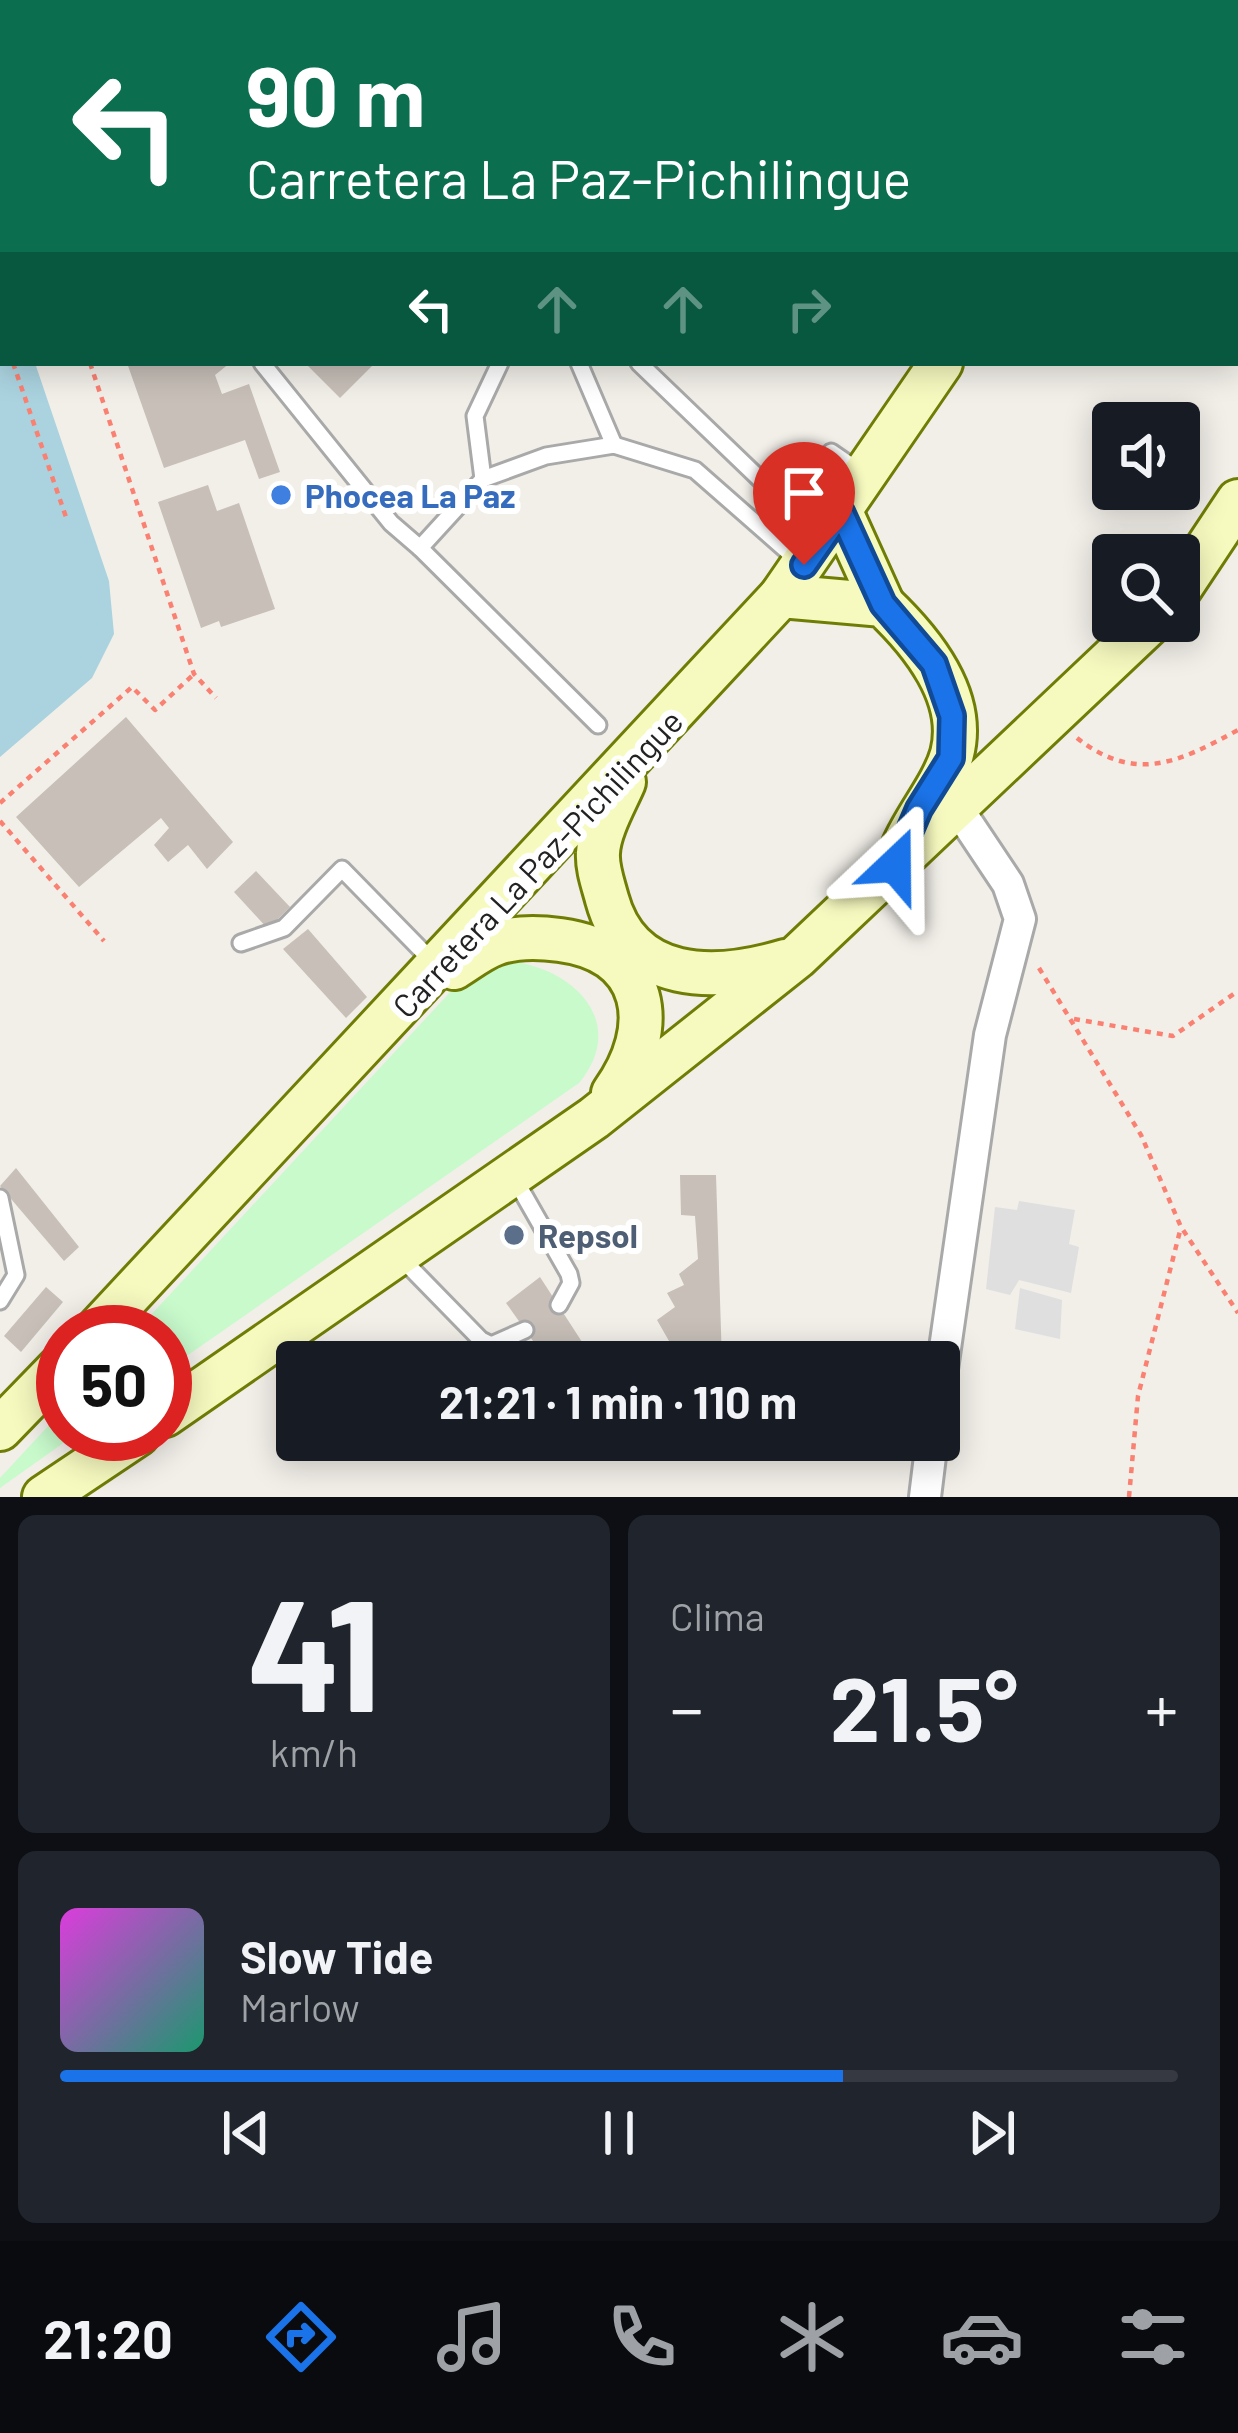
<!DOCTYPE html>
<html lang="es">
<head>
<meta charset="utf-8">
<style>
  :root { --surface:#171b24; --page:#20242c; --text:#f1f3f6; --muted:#9ea1a6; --line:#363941; --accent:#1a73e8 }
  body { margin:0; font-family:Barlow,sans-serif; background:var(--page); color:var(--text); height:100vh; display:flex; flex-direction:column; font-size:45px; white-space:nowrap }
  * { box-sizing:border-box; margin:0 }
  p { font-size:39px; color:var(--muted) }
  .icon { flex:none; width:66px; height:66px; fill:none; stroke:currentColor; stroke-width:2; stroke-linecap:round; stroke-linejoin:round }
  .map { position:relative; height:1497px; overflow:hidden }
  .sheet { display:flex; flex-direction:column; gap:18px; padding:18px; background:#0d0f14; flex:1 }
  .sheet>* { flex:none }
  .top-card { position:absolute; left:0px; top:0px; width:1239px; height:366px; box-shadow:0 6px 30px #0003; background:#0b6e4f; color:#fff; overflow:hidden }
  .buttons { position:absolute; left:1092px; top:402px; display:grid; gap:24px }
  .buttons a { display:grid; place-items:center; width:108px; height:108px; border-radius:12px; background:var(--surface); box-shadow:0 6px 30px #0003; font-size:60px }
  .speed { position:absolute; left:36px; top:1305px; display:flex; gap:24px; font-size:60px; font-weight:700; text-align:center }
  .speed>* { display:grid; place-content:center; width:156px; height:156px; border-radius:50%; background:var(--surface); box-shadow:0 6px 30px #0003; line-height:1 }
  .speed .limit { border:18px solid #d22; background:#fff; color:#111 }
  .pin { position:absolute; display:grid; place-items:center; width:102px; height:102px; color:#fff; margin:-123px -51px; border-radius:50% 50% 50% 0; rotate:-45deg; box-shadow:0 0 12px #0007 }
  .pin .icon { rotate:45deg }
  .me { position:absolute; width:132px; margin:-66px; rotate:23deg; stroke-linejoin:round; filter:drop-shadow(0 0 9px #0008) }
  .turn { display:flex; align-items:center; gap:42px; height:252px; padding:0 48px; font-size:54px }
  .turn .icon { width:156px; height:156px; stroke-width:2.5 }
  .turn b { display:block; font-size:84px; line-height:102px }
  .lanes { display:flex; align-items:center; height:114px; padding:0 48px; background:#0003; justify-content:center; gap:60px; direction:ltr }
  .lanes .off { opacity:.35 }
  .big { font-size:90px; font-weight:700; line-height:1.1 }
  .sheet .widget { flex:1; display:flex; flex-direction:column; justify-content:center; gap:18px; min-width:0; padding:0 42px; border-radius:18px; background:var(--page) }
  .sheet .dial { align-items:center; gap:0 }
  .dial b { font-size:156px; line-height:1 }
  .song { display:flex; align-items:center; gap:36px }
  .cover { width:144px; height:144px; border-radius:18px; background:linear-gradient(135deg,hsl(300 70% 55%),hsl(160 70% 35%)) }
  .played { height:12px; border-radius:6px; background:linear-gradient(90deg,var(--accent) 70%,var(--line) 70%) }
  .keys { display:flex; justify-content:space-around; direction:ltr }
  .heat { display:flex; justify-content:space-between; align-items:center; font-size:66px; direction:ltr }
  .sheet .tiles { flex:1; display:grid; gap:18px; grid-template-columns:1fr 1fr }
  .widget:last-child { grid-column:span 2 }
  .trip { position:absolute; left:276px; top:1341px; width:684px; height:120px; border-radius:12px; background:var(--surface); box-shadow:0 6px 30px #0003; font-weight:700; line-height:120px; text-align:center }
  .menu { display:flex; height:192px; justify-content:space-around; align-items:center; background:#090b0e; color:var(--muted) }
  .menu .icon { width:84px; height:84px }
  .menu .active { color:var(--accent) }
  .menu b { font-size:54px; color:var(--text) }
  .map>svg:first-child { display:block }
  .residential { fill:#e0dfdf }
  .park { fill:#c8facc }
  .water { fill:#aad3df }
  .building { fill:#c7bfb8 }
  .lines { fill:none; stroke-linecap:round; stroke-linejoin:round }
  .lane-casing { stroke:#a9a9a9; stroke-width:21 }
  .street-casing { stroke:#a9a9a9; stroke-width:36 }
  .secondary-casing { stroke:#707d05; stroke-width:48 }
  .path { stroke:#fa8072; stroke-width:4.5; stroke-dasharray:6 6; stroke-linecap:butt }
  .lane { stroke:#fff; stroke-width:15 }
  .street { stroke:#fff; stroke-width:30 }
  .secondary { stroke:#f7fabf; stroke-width:42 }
  .route-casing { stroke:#114b97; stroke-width:30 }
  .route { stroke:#1a73e8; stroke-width:21 }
  .shop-dot { fill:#3f7fe0; stroke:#fff; stroke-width:4.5 }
  .service-dot { fill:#5c6f8a; stroke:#fff; stroke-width:4.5 }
  .labels { text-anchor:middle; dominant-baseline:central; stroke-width:12; stroke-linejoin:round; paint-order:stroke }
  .shop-label { font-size:33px; font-weight:bold; fill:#366cbe; stroke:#fff; text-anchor:start }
  .street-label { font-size:33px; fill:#222; stroke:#fff }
  .service-label { font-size:33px; font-weight:bold; fill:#4e5e75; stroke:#fff; text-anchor:start }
</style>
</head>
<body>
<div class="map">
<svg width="1238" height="1497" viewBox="0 0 1238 1497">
  <rect width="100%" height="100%" fill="#f2efe9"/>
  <g class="residential">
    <polygon points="1019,1201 1075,1210 1069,1244 1079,1247 1071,1293 1019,1280 1010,1295 986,1289 995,1207 1017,1210"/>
    <polygon points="1020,1288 1062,1300 1060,1339 1015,1329"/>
  </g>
  <g class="park">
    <path d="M516,962c62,10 111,63 63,121l-414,288v-39h-30l318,-343 38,-22z"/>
    <polygon points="63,1410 63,1434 76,1434 0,1488 0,1478"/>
  </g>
  <polygon class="water" points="0,261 3,363 35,363 109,581 114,634 92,678 0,757"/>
  <g class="building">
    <polygon points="127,363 230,363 215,375 222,394 249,384 280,472 259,479 245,440 164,468"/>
    <polygon points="305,363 375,363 340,398"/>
    <polygon points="208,485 217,511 239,503 275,609 221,627 219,621 201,628 158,502"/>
    <polygon points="126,717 233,842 207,869 188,845 168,862 154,845 169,828 161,818 79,887 16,817"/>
    <polygon points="256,871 290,907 268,929 234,892"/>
    <polygon points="308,929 367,997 346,1018 283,949"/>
    <polygon points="16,1168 79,1247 64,1261 0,1186"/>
    <polygon points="680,1175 716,1175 722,1362 681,1362 657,1320 675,1307 667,1293 684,1285 679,1274 698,1259 695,1216 681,1215"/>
    <polygon points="540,1277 595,1362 548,1362 506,1303"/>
    <polygon points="46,1287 63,1302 21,1352 4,1336"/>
  </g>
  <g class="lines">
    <g class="lane-casing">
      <g id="lane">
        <polyline points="630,3 631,0"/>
        <polyline points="262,363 391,523 420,548 483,479 546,456 614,445 695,470 801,563"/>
        <polyline points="579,363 614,445"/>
        <polyline points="639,363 820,537"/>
        <polyline points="831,452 863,474"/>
        <polyline points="483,479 475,416 500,363"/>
        <polyline points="420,548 598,725"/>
        <polyline points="241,943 284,928 342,869 433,962"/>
        <polyline points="513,1176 569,1274 571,1283 559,1305"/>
        <polyline points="0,1198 16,1275 0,1301"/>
        <polyline points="400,1257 481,1340 491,1345 525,1330"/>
      </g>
    </g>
    <g class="street-casing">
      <g id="street">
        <polyline points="939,1390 990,1035 1020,919 1008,884 958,809"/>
        <polyline points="925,1497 932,1440"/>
      </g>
    </g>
    <g class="secondary-casing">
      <g id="secondary">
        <polyline points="1181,3 1183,0"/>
        <polyline points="841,512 883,605"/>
        <polyline points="1179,590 1238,501"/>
        <path d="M781,596l102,9c38,36 84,92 69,149 -9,32 -36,62 -49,93"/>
        <path d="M624,782c-9,21 -25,48 -26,71 -1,15 5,31 9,46 23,85 108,83 178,62"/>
        <path d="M454,968c13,-8 27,-19 41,-24 21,-8 44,-7 65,-4 90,12 100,88 53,153"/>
        <polyline points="95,1332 781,596 941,363"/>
        <polyline points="165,1415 594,1118 797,957 1152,621"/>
        <polyline points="0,1429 63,1364"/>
        <polyline points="44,1497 138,1434"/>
      </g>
    </g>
    <g class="path">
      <polyline points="0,134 3,137"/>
      <polyline points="0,326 3,335"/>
      <polyline points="13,363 67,520"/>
      <polyline points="90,363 194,674 216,698"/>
      <path d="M1077,738c59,46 102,24 161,-8"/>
      <polyline points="0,803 132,687 155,710 194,674"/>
      <polyline points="0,821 104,941"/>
      <polyline points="1039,968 1141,1135 1181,1227 1238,1313"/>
      <polyline points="1074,1019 1173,1036 1238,991"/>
      <polyline points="1129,1497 1138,1396 1181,1227"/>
    </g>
    <use href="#lane" class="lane"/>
    <use href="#street" class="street"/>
    <use href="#secondary" class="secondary"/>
  </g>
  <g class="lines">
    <g class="route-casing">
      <polyline id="route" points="804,565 841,512 883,604 934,664 952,716 951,758 919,809 895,865"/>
    </g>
    <use href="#route" class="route"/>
  </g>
  <circle class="shop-dot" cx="281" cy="495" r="12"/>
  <circle class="service-dot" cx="514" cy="1235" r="12"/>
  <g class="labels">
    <g class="shop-label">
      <text x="305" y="495">Phocea La Paz</text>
    </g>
    <g class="street-label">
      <text transform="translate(537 863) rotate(-47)">Carretera La Paz-Pichilingue</text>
    </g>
    <g class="service-label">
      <text x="538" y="1235">Repsol</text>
    </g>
  </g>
</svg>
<div class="buttons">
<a><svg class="icon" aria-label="sound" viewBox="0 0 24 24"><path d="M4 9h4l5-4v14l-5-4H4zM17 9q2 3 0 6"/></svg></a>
<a><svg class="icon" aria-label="search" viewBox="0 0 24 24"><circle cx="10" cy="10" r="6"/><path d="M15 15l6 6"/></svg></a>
</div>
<div class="speed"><div class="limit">50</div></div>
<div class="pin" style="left:804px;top:565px;background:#d93025"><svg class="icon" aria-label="arrive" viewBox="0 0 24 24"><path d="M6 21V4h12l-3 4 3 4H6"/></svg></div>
<svg class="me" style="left:895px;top:865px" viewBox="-20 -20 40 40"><path d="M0-17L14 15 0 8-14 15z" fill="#1a73e8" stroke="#fff" stroke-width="4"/></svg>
<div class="trip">21:21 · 1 min · 110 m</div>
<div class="top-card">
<div class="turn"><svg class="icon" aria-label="left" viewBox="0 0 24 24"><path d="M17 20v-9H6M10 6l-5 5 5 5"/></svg><div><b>90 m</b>Carretera La Paz-Pichilingue</div></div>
<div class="lanes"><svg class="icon" aria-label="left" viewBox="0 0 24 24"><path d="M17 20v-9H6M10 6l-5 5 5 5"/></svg><svg class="icon off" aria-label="ahead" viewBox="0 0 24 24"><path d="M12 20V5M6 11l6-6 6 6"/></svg><svg class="icon off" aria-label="ahead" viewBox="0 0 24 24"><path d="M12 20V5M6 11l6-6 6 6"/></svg><svg class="icon off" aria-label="right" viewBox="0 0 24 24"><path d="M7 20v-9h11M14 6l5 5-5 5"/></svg></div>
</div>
</div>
<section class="sheet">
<div class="tiles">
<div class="widget dial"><b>41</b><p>km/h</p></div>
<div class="widget"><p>Clima</p>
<div class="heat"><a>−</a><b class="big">21.5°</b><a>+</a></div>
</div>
<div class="widget">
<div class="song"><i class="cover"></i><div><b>Slow Tide</b><p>Marlow</p></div></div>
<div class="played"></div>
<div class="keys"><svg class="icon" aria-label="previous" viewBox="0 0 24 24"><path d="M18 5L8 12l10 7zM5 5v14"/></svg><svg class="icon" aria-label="pause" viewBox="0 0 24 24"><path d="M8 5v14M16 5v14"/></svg><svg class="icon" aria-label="next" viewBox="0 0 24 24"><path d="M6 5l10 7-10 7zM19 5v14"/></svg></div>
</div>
</div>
</section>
<nav class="menu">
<b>21:20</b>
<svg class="icon active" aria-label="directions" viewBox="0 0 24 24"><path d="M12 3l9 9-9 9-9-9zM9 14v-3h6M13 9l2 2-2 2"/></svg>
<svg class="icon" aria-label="music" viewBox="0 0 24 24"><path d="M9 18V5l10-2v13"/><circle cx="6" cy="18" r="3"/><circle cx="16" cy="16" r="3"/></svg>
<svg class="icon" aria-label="phone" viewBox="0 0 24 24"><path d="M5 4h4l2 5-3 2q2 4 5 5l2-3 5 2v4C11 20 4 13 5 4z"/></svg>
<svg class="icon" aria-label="climate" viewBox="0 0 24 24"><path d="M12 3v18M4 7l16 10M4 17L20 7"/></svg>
<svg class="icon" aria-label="car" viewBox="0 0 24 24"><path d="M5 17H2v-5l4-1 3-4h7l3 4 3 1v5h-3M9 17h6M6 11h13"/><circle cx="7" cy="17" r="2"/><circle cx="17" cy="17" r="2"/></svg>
<svg class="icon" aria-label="filters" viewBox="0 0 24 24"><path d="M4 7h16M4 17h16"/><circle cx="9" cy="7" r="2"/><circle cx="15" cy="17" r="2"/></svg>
</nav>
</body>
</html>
